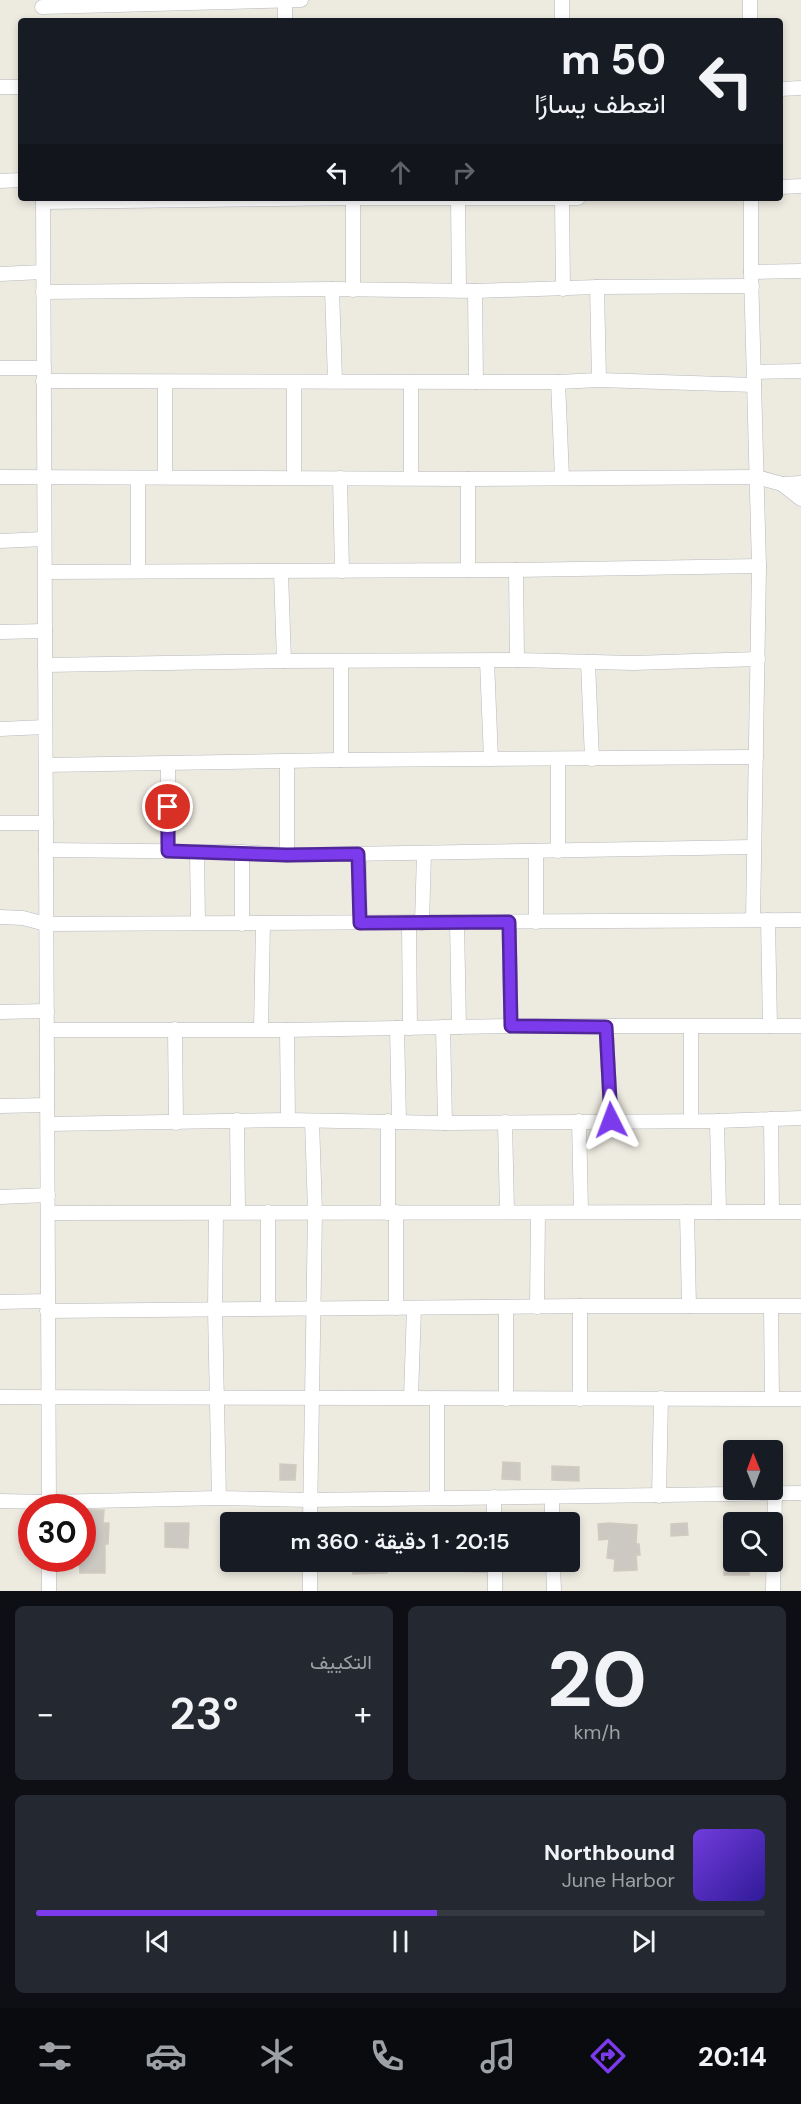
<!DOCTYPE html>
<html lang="ar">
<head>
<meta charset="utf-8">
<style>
  :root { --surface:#171b24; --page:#242831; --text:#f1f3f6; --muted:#9ea1a6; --line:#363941; --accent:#7c3aed }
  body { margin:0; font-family:"DM Sans",Vazirmatn,sans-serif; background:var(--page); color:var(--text); direction:rtl; height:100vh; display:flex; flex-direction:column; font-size:22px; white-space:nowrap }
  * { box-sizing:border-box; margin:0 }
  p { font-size:20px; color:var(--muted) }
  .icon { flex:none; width:33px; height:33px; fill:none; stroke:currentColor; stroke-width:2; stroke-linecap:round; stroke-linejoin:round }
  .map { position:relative; height:1591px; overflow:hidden; direction:ltr }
  .sheet { display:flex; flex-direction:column; gap:15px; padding:15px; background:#0d0f14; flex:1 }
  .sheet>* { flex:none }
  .banner { position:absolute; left:18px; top:18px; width:765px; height:183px; border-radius:6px; box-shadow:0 3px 9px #0003; direction:rtl; background:#171b24; color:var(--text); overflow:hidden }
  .needle { width:39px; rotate:359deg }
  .controls { position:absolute; left:723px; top:1440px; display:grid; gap:12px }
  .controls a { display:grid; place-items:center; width:60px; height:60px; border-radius:6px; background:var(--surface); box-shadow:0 3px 9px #0003; font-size:30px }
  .speed { position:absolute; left:18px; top:1494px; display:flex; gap:12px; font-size:30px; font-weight:700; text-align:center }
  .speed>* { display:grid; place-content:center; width:78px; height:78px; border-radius:50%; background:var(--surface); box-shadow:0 3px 9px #0003; line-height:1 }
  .speed .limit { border:9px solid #d22; background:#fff; color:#111 }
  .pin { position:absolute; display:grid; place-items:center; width:51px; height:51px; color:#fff; margin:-26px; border:3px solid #fff; border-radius:50%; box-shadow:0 2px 6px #0007 }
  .me { position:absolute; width:66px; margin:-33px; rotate:357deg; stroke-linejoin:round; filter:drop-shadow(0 0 4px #0008) }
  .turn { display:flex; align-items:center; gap:21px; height:126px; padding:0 18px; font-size:27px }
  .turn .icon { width:78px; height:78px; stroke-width:2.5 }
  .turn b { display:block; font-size:42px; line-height:51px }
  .lanes { display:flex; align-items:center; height:57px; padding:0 18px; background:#0003; justify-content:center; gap:30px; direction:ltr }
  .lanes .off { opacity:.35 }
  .big { font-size:45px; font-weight:600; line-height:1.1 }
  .sheet .widget { flex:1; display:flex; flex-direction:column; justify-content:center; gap:9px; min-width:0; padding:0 21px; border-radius:9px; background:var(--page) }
  .sheet .dial { align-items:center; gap:0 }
  .dial b { font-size:78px; line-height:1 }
  .song { display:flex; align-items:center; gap:18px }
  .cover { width:72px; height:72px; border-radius:9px; background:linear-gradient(135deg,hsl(260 70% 55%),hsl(250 70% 35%)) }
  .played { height:6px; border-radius:3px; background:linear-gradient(90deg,var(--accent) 55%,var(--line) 55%) }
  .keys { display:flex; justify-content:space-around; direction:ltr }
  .heat { display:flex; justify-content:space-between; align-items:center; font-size:33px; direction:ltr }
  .sheet .tiles { flex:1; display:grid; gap:15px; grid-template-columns:1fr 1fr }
  .widget:last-child { grid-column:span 2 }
  .trip { position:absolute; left:220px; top:1512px; width:360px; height:60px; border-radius:6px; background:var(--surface); box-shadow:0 3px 9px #0003; font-weight:600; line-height:60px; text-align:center; direction:rtl }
  .tabs { display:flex; height:96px; justify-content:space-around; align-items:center; background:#090b0e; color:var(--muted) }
  .tabs .icon { width:42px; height:42px }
  .tabs .on { color:var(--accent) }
  .tabs b { font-size:27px; color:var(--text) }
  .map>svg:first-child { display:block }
  .building { fill:#ccc8c2; stroke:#d1cbbf; stroke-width:1.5 }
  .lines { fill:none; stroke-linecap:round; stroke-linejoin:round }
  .street-casing { stroke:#b6b9be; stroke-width:15 }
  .street { stroke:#fff; stroke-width:14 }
  .route-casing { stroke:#51269a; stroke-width:15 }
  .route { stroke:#7c3aed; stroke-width:10 }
</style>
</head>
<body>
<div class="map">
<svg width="801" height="1591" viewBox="0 0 801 1591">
  <rect width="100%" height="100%" fill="#edeae0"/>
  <g class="building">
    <polygon points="503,1462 520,1463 520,1480 502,1479"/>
    <polygon points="280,1464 296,1465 295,1480 280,1480"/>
    <polygon points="552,1466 579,1467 579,1481 552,1480"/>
    <polygon points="82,1510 104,1510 103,1523 109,1523 108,1544 105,1544 105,1573 80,1573 79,1558 82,1558"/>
    <polygon points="165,1523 189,1523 188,1548 165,1547"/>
    <polygon points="609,1523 637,1525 636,1544 639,1544 640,1555 636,1555 637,1570 614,1571 615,1559 607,1558 609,1539 599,1540 598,1524"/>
    <polygon points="687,1523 688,1535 671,1536 671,1524"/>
    <polygon points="353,1562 388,1562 387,1573 353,1574"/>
    <polygon points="451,1562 486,1562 486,1572 451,1571"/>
    <polygon points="749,1563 749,1575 724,1575 724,1565"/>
  </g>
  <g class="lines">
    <g class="street-casing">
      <g id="street">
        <polyline points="562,0 562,21"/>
        <polyline points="750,0 750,21"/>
        <polyline points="285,1 285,21"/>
        <polyline points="42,7 301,0"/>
        <polyline points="0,87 21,87"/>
        <polyline points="780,89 801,88"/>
        <polyline points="0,181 21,180"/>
        <polyline points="780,187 801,186"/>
        <polyline points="43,198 49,1508"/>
        <polyline points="458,198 459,290"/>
        <polyline points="751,198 751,272 759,566 753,920"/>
        <polyline points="562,199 563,289"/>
        <polyline points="43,202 353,198 578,198"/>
        <polyline points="751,272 801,271"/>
        <polyline points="0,274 43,272"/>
        <polyline points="597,287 599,380"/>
        <polyline points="332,289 335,381"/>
        <polyline points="353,290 353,198"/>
        <polyline points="475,291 476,382"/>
        <polyline points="43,292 332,289 475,291 597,287 752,286"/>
        <polyline points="0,368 44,368"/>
        <polyline points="754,372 801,371"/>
        <polyline points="43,381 558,382 599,380 754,385"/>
        <polyline points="165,382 165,476"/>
        <polyline points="558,382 562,477"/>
        <polyline points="0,477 468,479 757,477 782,484 801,483"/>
        <polyline points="294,477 294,382"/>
        <polyline points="340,478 342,571"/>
        <polyline points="411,478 411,382"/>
        <polyline points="468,479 468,570"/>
        <polyline points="782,484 801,499"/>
        <polyline points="0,541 44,539"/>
        <polyline points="516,570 517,660"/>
        <polyline points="138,571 138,478"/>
        <polyline points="45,572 516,570 759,566"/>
        <polyline points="281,572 284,661"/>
        <polyline points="0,632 45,631"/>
        <polyline points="487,661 491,759"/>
        <polyline points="588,662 592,759"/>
        <polyline points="45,665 284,661 517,660 633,663 758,659"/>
        <polyline points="0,729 45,727"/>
        <polyline points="558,759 558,851"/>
        <polyline points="341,760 341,661"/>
        <polyline points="46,765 341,760 756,757"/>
        <polyline points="0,823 46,823"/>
        <polyline points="46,850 242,852 287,855 753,847"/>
        <polyline points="168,851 168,764"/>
        <polyline points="536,851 536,922"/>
        <polyline points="197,852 198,923"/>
        <polyline points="359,854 360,923"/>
        <polyline points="287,855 287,762"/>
        <polyline points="0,917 23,918 46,924 801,920"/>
        <polyline points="768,920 770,1026"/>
        <polyline points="457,922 459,1027"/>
        <polyline points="509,922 511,1026"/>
        <polyline points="409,923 410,1028"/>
        <polyline points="422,923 424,853"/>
        <polyline points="242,924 242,852"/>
        <polyline points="0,1012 47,1011"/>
        <polyline points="443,1027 445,1123"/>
        <polyline points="606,1027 611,1120"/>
        <polyline points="691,1027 691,1120"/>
        <polyline points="397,1028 399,1121"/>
        <polyline points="175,1029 176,1123"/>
        <polyline points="261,1029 263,924"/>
        <polyline points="47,1030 287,1030 511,1026 801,1026"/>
        <polyline points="287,1030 288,1120"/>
        <polyline points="0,1106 47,1105"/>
        <polyline points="771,1119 772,1211"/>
        <polyline points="237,1120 238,1212"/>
        <polyline points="388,1121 388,1213"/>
        <polyline points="579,1121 581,1211"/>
        <polyline points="717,1121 719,1212"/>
        <polyline points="505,1122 507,1212"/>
        <polyline points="48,1124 288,1120 445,1123 717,1121 801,1118"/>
        <polyline points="0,1197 48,1195"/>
        <polyline points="687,1212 689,1306"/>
        <polyline points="48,1213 801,1212"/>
        <polyline points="216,1213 215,1310 219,1498"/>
        <polyline points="0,1302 47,1301"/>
        <polyline points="580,1306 580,1399"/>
        <polyline points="506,1307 506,1399"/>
        <polyline points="537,1307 538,1213"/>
        <polyline points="771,1307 772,1398"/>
        <polyline points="268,1308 268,1212"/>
        <polyline points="396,1308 396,1212"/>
        <polyline points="47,1311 580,1306 801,1306"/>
        <polyline points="0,1397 801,1399"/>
        <polyline points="411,1397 414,1308"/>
        <polyline points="659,1496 661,1398"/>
        <polyline points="494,1497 494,1522"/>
        <polyline points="552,1497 552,1522"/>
        <polyline points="437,1498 437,1398"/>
        <polyline points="0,1501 49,1502 219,1498 310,1500 801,1493"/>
        <polyline points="310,1522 315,1212 312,1121"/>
        <polyline points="49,1558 49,1591"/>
        <polyline points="495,1562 495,1591"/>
        <polyline points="553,1562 554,1591"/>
        <polyline points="310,1591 310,1562"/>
        <polyline points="773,1591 775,1494"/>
      </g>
    </g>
    <use href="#street" class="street"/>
  </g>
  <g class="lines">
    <g class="route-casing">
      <polyline id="route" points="168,807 168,851 287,855 358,854 360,923 509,922 511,1026 606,1027 611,1120"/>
    </g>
    <use href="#route" class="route"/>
  </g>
</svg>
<div class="controls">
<a><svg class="needle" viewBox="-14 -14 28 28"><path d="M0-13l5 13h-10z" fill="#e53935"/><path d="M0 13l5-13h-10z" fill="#9ea1a6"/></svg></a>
<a><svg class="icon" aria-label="search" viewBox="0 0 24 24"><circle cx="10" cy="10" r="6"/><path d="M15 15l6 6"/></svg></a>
</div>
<div class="speed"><div class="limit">30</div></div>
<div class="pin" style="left:168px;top:807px;background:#d93025"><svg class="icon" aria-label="arrive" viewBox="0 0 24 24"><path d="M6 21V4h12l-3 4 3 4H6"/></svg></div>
<svg class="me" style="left:611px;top:1120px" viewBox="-20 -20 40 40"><path d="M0-17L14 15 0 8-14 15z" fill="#7c3aed" stroke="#fff" stroke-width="4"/></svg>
<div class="trip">20:15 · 1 دقيقة · 360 m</div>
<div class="banner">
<div class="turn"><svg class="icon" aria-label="left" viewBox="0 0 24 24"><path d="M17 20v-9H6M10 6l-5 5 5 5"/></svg><div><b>50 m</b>انعطف يسارًا</div></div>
<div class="lanes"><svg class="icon" aria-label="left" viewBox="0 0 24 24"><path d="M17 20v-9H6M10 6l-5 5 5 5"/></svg><svg class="icon off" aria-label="ahead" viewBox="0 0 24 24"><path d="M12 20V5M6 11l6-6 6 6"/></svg><svg class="icon off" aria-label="right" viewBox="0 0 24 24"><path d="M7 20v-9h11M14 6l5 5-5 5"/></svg></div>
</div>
</div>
<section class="sheet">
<div class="tiles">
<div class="widget dial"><b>20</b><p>km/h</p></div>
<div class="widget"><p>التكييف</p>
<div class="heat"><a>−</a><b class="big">23°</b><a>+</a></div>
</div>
<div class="widget">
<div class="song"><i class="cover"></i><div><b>Northbound</b><p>June Harbor</p></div></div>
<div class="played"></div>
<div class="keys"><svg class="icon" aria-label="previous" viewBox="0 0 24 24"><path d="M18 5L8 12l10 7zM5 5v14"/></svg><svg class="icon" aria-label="pause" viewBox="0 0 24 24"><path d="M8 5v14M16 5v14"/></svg><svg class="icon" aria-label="next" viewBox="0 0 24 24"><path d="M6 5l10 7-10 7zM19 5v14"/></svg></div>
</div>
</div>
</section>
<nav class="tabs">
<b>20:14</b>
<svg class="icon on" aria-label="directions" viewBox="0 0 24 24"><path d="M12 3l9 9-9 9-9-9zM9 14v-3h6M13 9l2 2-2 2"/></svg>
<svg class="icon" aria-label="music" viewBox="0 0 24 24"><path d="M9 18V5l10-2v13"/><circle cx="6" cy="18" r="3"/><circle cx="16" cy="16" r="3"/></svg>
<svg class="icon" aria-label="phone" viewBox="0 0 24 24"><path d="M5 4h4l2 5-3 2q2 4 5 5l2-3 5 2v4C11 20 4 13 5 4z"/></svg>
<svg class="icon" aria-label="climate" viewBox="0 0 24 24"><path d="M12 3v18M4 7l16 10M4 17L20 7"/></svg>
<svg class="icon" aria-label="car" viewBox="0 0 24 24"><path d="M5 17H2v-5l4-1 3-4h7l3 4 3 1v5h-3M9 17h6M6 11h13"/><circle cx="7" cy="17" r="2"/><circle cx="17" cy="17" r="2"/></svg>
<svg class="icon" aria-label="filters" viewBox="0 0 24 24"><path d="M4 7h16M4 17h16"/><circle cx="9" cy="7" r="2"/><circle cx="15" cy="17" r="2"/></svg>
</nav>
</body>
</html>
